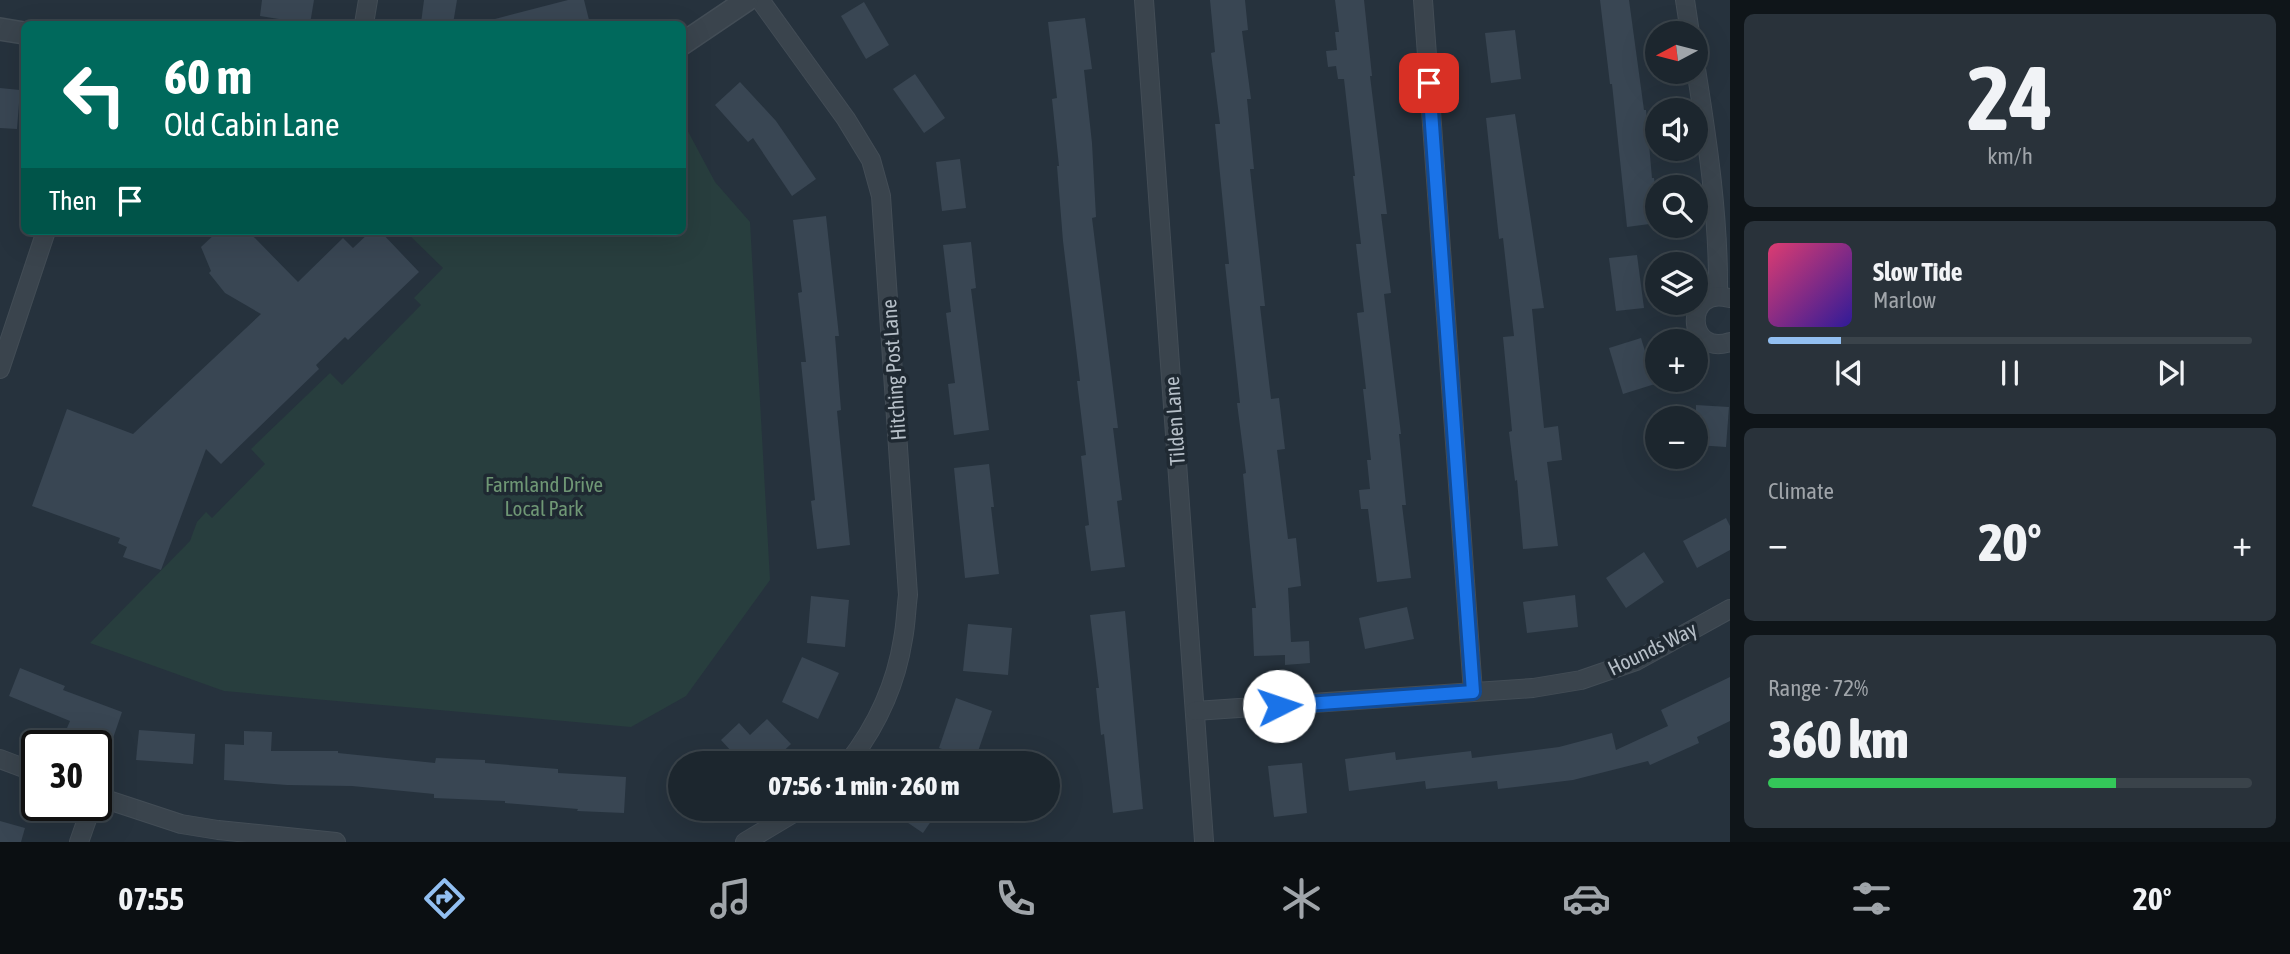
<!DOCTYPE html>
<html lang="en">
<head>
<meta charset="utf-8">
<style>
  :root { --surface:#1c262e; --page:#29323a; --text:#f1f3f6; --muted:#a0a5aa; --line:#3a434a; --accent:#92bff1 }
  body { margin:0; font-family:"Asap Condensed",sans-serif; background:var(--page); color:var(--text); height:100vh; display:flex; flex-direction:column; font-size:26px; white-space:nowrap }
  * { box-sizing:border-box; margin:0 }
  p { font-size:23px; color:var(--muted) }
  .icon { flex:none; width:38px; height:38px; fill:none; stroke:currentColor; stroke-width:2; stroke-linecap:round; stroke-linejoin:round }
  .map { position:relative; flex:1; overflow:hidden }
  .drawer { display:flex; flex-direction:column; gap:14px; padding:14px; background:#0f1519; width:560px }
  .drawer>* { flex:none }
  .guide { position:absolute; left:21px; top:21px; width:665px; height:214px; border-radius:10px; box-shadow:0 7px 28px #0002,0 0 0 2px var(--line); background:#00695c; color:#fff; overflow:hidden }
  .needle { width:46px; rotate:263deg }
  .fabs { position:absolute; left:1645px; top:21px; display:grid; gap:14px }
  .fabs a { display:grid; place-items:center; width:63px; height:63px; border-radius:50%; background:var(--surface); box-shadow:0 7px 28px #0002,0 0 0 2px var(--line); font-size:35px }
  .speed { position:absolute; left:21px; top:730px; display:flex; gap:14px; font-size:35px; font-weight:700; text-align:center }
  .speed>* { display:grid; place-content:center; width:91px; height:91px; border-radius:50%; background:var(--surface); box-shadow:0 7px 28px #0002,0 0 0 2px var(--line); line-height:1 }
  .speed .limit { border:4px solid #111; border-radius:10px; background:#fff; color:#111 }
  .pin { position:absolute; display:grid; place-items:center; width:60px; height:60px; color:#fff; margin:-30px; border-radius:14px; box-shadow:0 4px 10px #0006 }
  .me { position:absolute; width:77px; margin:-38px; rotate:86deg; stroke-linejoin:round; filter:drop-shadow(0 0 5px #0008) }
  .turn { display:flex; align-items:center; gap:24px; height:147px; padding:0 28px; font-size:32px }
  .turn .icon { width:91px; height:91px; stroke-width:2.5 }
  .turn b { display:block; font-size:49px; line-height:60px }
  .then { display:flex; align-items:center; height:66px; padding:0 28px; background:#0003; gap:14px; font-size:26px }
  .big { font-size:52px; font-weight:800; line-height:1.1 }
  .drawer .widget { flex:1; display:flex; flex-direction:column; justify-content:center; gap:10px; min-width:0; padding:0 24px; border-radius:10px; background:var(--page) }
  .drawer .dial { align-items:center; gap:0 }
  .dial b { font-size:91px; line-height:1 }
  .song { display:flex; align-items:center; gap:21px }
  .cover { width:84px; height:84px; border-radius:10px; background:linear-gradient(135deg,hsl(340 70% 55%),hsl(250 70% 35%)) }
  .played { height:7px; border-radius:4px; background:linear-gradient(90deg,var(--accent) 15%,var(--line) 15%) }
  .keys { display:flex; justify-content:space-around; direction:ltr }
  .heat { display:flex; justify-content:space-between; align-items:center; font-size:38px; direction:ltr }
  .charge { height:10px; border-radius:5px; background:linear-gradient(90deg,#34c759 72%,var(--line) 0) }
  .trip { position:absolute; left:668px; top:751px; width:392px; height:70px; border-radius:35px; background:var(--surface); box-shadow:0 7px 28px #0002,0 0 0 2px var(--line); font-weight:800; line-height:70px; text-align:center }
  .menu { display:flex; height:112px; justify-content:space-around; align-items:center; background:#0b0f12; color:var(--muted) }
  .menu .icon { width:49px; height:49px }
  .menu .selected { color:var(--accent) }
  .menu b { font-size:32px; color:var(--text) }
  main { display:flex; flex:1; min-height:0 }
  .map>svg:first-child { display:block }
  .green { fill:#283e3e }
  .building { fill:#394653 }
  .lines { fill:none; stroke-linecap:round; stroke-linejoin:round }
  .minor-casing { stroke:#434d56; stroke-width:20 }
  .tertiary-casing { stroke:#434d56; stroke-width:24 }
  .minor { stroke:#3a444d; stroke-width:18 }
  .tertiary { stroke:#3a444d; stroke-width:21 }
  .route-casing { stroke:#114b97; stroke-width:18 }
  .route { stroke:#1a73e8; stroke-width:12 }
  .labels { text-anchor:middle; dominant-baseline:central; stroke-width:7; stroke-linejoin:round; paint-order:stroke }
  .street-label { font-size:21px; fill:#b6bfc8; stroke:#1f2932 }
  .park-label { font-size:21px; fill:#6f9775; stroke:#1f2932 }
</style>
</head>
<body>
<main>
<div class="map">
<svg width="1730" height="842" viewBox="0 0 1730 842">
  <rect width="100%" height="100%" fill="#26323d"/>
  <polygon class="green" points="683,122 715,182 750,222 770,580 686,696 631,727 224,691 90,643 190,541 197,522 206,512 212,518 265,464 251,449 330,373 342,385 421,305 414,298 443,268 405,231 682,231"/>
  <g class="building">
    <polygon points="262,0 314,0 310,24 260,16"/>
    <polygon points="424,0 457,0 453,24 421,23"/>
    <polygon points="568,0 584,0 590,24 496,24 495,19"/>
    <polygon points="1210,0 1245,0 1248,30 1242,31 1251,99 1247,99 1254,169 1250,169 1265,306 1260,306 1271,399 1279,398 1285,449 1277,450 1288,539 1296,538 1301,586 1288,588 1291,642 1309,641 1310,663 1285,665 1285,655 1254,656 1252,608 1256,608 1243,474 1246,473 1237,403 1240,403 1225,264 1229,264 1215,124 1220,124 1211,53 1215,52"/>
    <polygon points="1335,0 1364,0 1372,76 1370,76 1387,214 1381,214 1391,293 1384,294 1401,434 1399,434 1406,505 1402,505 1411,578 1377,582 1368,509 1361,509 1359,490 1370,489 1367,460 1371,460 1363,389 1366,389 1357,313 1364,312 1356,244 1361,244 1353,176 1355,176 1344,79 1338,79 1336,66 1328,67 1326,51 1337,50 1335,32 1339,32"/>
    <polygon points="1600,0 1629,0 1644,110 1646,110 1652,178 1654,178 1657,202 1657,223 1627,227 1612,84 1610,84"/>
    <polygon points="864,2 889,45 866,59 841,16"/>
    <polygon points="1085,18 1092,69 1084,70 1092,143 1096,217 1092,218 1118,428 1113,428 1122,500 1117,501 1125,567 1091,571 1085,526 1089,525 1081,456 1086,455 1077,381 1080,381 1063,241 1057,166 1059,166 1052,99 1057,98 1048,22"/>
    <polygon points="1515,30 1521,79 1491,83 1485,33"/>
    <polygon points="915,74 945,118 924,133 893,89"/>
    <polygon points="740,82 776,121 816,179 792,196 753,138 748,142 715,105"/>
    <polygon points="0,88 20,90 17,129 0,128"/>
    <polygon points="1515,114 1544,308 1532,309 1544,428 1558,426 1562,460 1547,462 1558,546 1523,549 1517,480 1515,481 1509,432 1512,431 1503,337 1514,336 1503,238 1499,239 1486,118"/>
    <polygon points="960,159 966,208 942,211 936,162"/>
    <polygon points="826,216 839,336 835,336 841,410 837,411 850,545 817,549 811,501 815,500 801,362 806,362 798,293 802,292 793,220"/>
    <polygon points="218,231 248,231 298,282 343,238 353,248 371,231 380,231 419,272 348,340 345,337 316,365 319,369 221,464 206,449 161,570 123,557 127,547 118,543 120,538 32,506 67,409 133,434 261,314 225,293 209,273 211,271 201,247"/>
    <polygon points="971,242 976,288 971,289 989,430 954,435 948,384 955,383 946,313 951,312 943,245"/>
    <polygon points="1637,255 1644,308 1616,311 1609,258"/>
    <polygon points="1641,338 1655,384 1623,394 1609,348"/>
    <polygon points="1696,405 1729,407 1726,447 1696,445"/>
    <polygon points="989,464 994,507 991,507 999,574 965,578 954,468"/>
    <polygon points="1726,518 1730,526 1730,550 1697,568 1683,541"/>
    <polygon points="1644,552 1664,582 1626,608 1606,578"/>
    <polygon points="1575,595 1578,627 1527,633 1523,602"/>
    <polygon points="811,596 849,600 845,647 807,643"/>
    <polygon points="1407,607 1414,639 1365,649 1359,618"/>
    <polygon points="1125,611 1143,809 1113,813 1104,734 1101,735 1096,688 1099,688 1090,615"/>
    <polygon points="968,624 1012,628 1008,675 963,671"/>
    <polygon points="802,657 839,673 818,719 782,702"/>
    <polygon points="20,668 65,686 63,690 122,712 111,744 67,728 70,721 9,696"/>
    <polygon points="1730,677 1730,721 1697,737 1699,743 1650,765 1648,761 1573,780 1498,789 1497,781 1426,789 1425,781 1349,791 1345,759 1395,752 1396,760 1471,751 1472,758 1559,747 1612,733 1616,750 1668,726 1661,710"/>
    <polygon points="956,698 992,711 975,760 939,748"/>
    <polygon points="767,719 791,744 771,763 706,763 732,752 721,740 739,723 750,735"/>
    <polygon points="139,730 195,734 193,764 136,760"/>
    <polygon points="244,731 272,732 271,751 338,751 338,753 435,763 436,758 485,760 485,763 558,769 558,773 626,777 624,813 577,811 578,809 505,803 505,801 434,798 434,794 352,786 287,785 224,780 225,744 244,745"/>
    <polygon points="1302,763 1307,813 1274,817 1268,766"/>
    <polygon points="886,808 940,808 923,833"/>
    <polygon points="0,821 25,828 21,842 0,842"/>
  </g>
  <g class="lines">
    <g class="minor-casing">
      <g id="minor">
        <path d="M760,0l86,119 25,41 10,36 27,399c-2,15 -2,29 -5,44 -7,45 -27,88 -55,124"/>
        <polyline points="1144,0 1204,841"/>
        <polyline points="1423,0 1473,692"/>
        <polyline points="1685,0 1690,33"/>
        <polyline points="364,24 368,0"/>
        <path d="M1696,69c12,75 23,150 22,226"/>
        <path d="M1729,298c-45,-13 -44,59 1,44"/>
        <polyline points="0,369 46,231"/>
        <polyline points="1195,711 1533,688 1581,680 1636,661 1730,609"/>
        <polyline points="0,759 37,773"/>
        <polyline points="96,796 181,824 218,830 336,842"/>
        <polyline points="79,842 92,805"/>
        <polyline points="745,842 802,808"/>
      </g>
    </g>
    <g class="tertiary-casing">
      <g id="tertiary">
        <polyline points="0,29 24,33"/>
        <polyline points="682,44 747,0"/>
      </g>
    </g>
    <use href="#minor" class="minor"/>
    <use href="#tertiary" class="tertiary"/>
  </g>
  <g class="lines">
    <g class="route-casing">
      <polyline id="route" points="1279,706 1473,692 1429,83"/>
    </g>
    <use href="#route" class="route"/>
  </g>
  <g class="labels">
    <g class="street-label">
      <text transform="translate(893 370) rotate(-94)">Hitching Post Lane</text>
      <text transform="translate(1174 421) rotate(-94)">Tilden Lane</text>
      <text transform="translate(1652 648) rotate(-26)">Hounds Way</text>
    </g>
    <g class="park-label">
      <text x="544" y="484">Farmland Drive<tspan x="544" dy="24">Local Park</tspan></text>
    </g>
  </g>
</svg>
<div class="fabs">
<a><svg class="needle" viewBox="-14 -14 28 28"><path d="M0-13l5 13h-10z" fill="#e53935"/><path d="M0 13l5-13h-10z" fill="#a0a5aa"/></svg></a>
<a><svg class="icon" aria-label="sound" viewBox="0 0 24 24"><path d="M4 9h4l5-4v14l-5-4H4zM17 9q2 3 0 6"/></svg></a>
<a><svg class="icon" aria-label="search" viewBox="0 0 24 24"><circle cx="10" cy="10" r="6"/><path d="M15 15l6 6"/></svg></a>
<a><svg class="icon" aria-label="layers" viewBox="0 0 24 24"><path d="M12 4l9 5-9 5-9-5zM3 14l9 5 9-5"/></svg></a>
<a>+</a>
<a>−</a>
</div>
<div class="speed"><div class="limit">30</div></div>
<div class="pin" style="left:1429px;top:83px;background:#d93025"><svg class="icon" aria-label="arrive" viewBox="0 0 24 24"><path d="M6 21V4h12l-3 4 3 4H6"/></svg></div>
<svg class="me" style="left:1279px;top:706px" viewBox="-20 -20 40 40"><circle r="19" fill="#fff"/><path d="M0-13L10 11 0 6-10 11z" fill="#1a73e8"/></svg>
<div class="trip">07:56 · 1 min · 260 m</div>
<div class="guide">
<div class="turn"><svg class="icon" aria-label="left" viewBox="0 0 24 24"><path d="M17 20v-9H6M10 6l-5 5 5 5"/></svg><div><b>60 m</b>Old Cabin Lane</div></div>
<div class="then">Then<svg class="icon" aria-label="arrive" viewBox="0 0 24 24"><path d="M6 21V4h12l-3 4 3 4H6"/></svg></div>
</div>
</div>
<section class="drawer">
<div class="widget dial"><b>24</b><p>km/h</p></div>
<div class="widget">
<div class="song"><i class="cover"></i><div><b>Slow Tide</b><p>Marlow</p></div></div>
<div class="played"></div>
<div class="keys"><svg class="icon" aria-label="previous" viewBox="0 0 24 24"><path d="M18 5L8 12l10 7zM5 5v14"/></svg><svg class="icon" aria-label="pause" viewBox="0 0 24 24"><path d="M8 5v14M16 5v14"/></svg><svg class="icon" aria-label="next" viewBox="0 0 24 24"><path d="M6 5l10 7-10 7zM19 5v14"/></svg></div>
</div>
<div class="widget"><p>Climate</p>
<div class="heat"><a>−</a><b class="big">20°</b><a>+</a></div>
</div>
<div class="widget"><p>Range · 72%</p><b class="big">360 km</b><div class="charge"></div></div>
</section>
</main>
<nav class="menu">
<b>07:55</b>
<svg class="icon selected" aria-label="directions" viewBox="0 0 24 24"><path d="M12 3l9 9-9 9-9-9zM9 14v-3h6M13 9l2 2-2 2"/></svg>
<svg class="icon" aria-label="music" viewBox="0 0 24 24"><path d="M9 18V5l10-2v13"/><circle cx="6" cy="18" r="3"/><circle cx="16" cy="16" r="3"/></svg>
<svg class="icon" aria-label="phone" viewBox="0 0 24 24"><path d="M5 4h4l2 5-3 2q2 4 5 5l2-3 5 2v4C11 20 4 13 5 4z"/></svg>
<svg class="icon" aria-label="climate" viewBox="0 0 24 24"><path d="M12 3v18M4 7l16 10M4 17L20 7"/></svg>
<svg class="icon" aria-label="car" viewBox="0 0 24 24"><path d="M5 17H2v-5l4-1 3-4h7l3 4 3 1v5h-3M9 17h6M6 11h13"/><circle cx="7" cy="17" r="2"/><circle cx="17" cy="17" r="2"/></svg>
<svg class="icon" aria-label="filters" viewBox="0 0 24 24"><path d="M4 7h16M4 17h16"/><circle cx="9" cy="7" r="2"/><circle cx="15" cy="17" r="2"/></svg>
<b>20°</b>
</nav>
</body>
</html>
